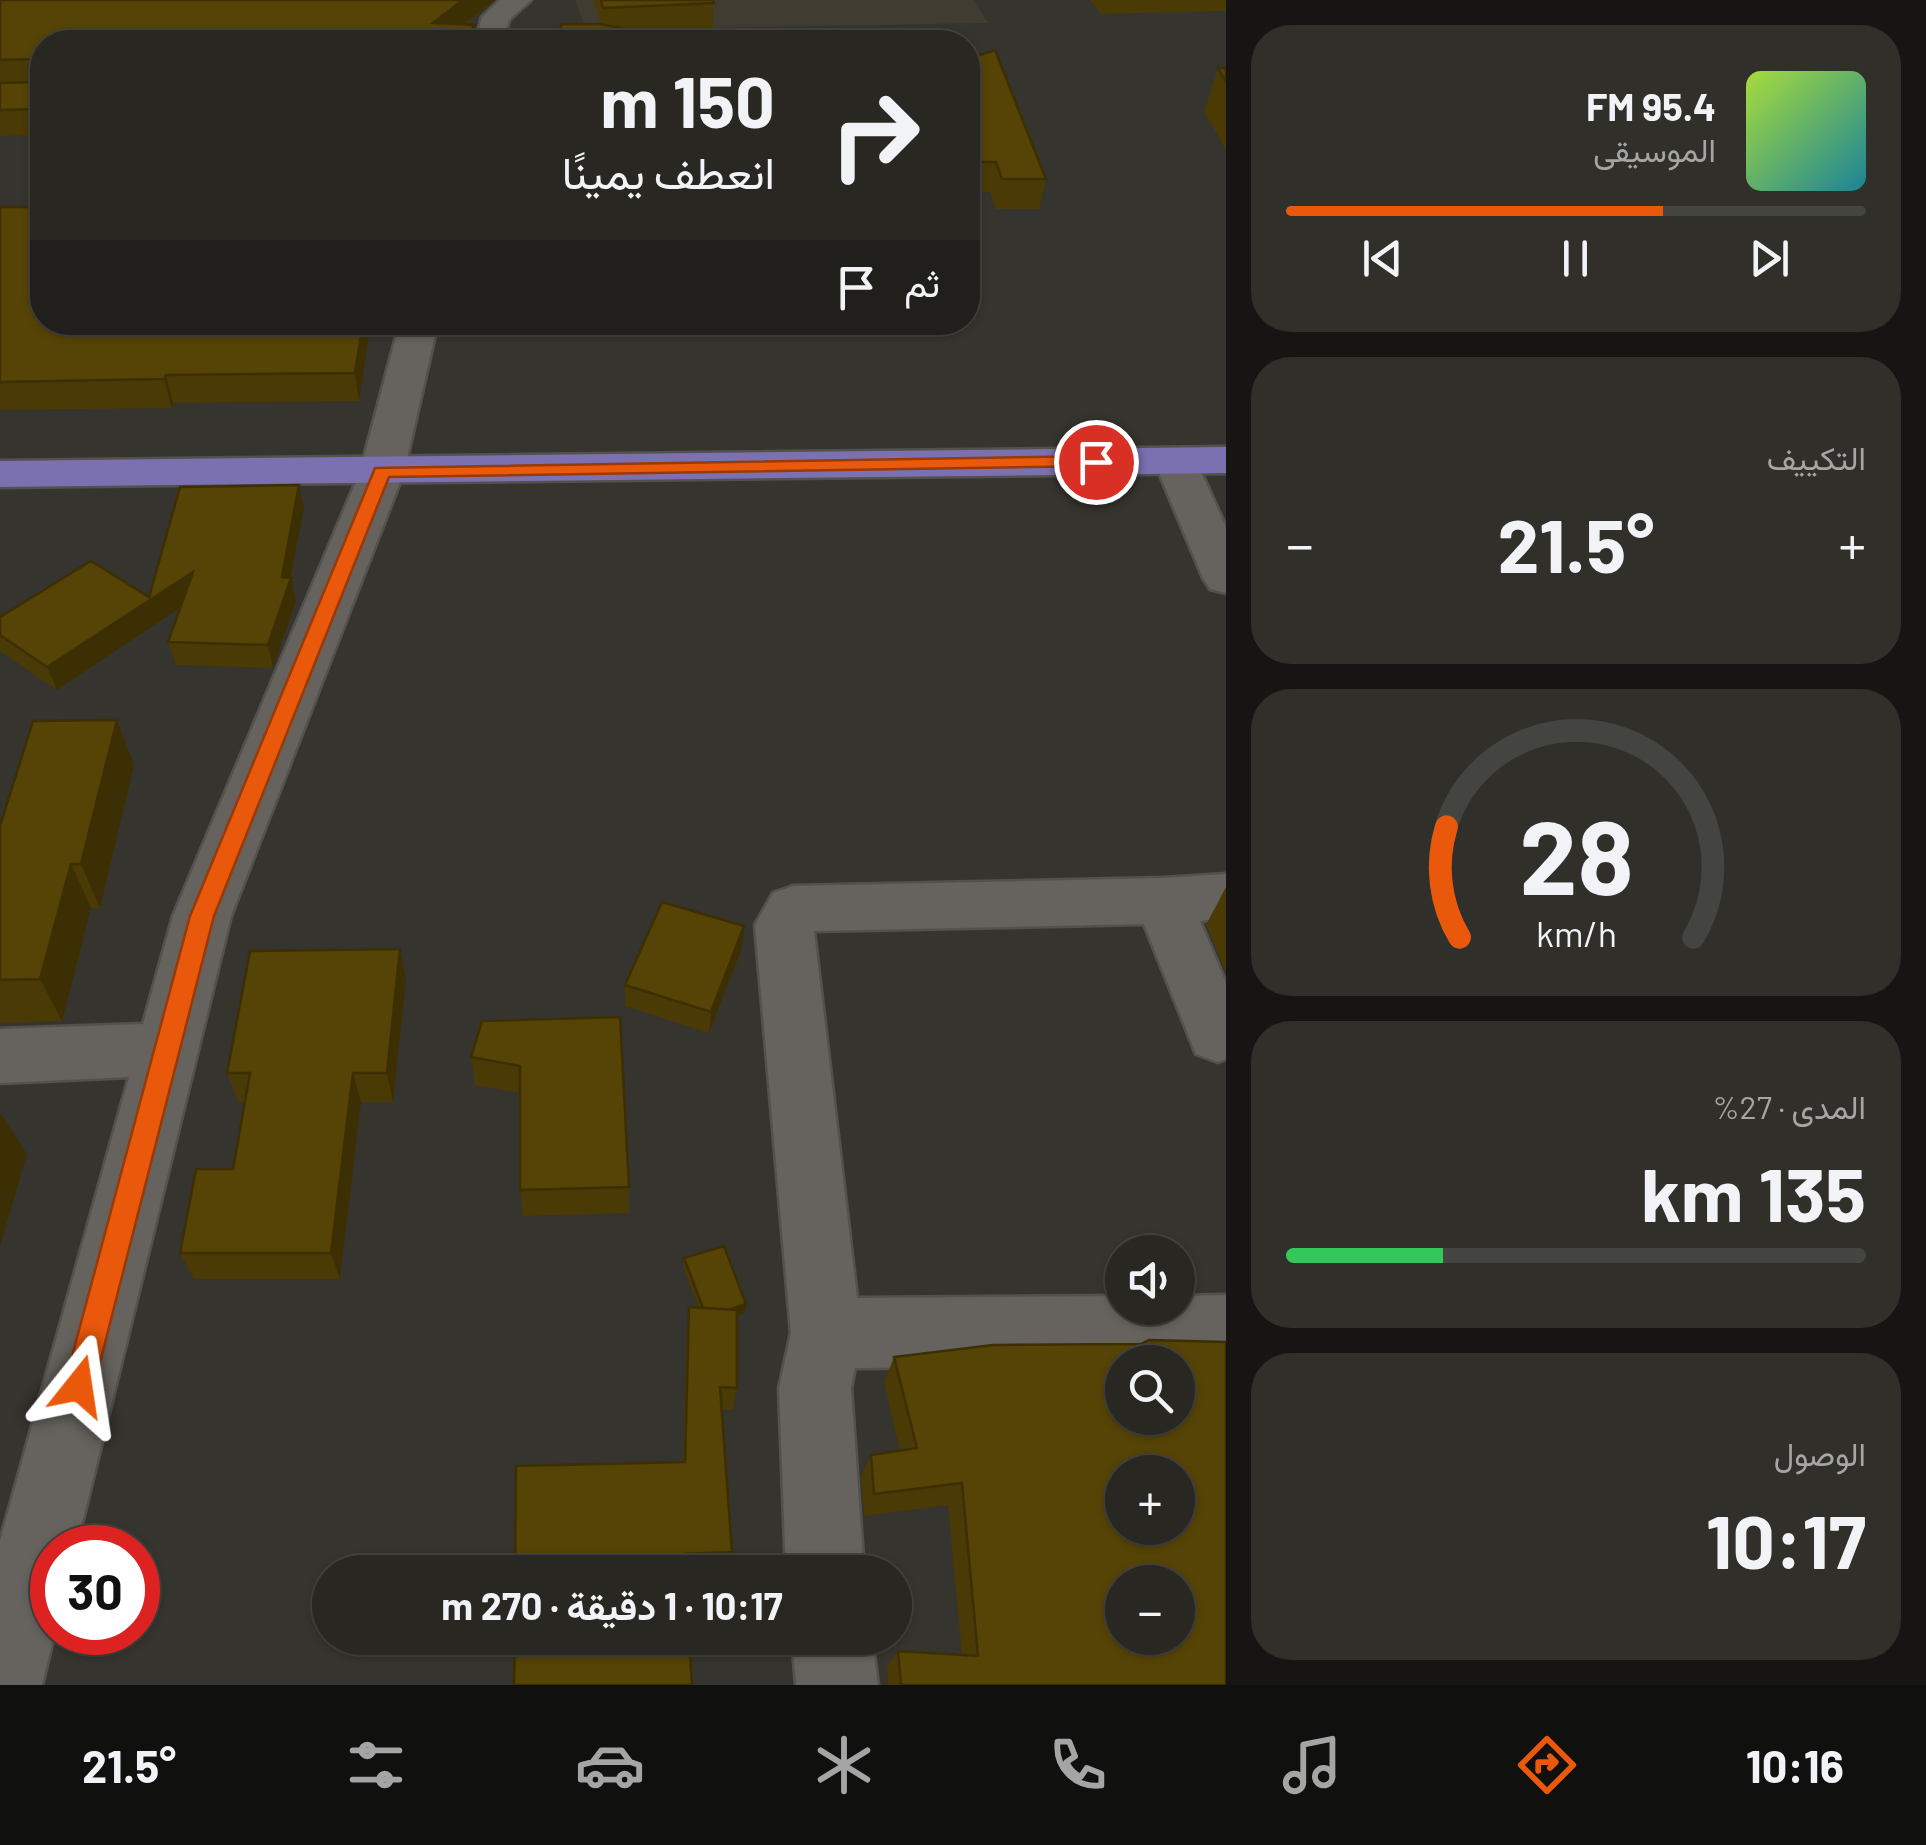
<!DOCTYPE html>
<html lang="ar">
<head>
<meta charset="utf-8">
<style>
  :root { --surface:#282722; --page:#302f2a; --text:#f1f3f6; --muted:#a5a5a5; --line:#444440; --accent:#ea580c }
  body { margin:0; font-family:Barlow,Vazirmatn,sans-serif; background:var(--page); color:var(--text); direction:rtl; height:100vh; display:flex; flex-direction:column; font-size:38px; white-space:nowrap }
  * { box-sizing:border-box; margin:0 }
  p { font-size:32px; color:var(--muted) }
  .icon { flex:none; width:55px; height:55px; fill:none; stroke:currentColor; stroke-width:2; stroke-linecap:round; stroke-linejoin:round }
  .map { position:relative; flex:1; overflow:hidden; direction:ltr }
  .sheet { display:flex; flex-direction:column; gap:25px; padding:25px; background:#161513; width:700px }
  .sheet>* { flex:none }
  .hud { position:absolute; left:30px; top:30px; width:950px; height:305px; border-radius:40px; box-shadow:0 2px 8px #0004,0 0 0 2px var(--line); direction:rtl; background:#282722; color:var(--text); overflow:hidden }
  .fabs { position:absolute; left:1105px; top:1235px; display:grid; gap:20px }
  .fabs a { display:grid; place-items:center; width:90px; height:90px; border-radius:50%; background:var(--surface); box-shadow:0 2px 8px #0004,0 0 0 2px var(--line); font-size:50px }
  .speed { position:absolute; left:30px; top:1525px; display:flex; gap:20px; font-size:50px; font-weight:700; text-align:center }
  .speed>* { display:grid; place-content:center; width:130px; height:130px; border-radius:50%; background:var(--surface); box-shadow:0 2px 8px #0004,0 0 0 2px var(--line); line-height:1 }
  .speed .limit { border:15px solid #d22; background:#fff; color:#111 }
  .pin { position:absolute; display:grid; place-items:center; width:85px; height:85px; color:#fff; margin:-42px; border:5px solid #fff; border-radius:50%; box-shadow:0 2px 10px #0007 }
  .me { position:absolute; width:110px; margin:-55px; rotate:15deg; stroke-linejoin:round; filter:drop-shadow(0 0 8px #0008) }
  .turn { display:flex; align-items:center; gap:35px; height:210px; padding:0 40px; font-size:45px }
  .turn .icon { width:130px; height:130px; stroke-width:2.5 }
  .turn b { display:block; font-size:70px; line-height:85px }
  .then { display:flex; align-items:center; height:95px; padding:0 40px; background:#0003; gap:20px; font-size:38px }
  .big { font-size:75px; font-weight:700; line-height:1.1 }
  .sheet .tile { flex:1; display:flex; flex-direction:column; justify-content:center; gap:15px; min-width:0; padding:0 35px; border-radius:40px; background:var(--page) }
  .sheet .dial { align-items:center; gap:0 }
  .dial svg { height:260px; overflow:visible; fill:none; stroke:var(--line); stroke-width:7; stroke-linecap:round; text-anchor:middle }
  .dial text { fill:var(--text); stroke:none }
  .song { display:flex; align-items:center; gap:30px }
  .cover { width:120px; height:120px; border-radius:15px; background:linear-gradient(135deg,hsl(80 70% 55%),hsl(190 70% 35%)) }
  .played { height:10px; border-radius:5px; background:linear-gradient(90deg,var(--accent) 65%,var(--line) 65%) }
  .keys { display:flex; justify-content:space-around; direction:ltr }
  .heat { display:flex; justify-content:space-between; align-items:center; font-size:55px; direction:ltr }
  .charge { height:15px; border-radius:8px; background:linear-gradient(90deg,#34c759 27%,var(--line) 0) }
  .trip { position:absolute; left:312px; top:1555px; width:600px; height:100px; border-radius:50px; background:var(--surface); box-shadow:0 2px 8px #0004,0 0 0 2px var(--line); font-weight:700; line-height:100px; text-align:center; direction:rtl }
  .menu { display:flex; height:160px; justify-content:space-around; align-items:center; background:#10100e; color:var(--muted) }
  .menu .icon { width:70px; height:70px }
  .menu .active { color:var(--accent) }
  .menu b { font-size:45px; color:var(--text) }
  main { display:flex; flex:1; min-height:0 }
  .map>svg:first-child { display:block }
  .built { fill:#413c31 }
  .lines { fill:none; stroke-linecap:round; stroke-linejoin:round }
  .minor-casing { stroke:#53514d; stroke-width:5 }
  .primary-casing { stroke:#53514d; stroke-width:5 }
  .minor { fill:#66635e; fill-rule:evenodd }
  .primary { fill:#7b71b0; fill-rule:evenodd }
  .wall { fill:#4a3a05 }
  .shaded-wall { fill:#3c2f04 }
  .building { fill:#564306; stroke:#3c2f04; stroke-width:2.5; fill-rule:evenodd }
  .route { fill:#ea580c; stroke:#983908; stroke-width:2.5 }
</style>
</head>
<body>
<main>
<section class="sheet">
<div class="tile">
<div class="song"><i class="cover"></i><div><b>95.4 FM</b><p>الموسيقى</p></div></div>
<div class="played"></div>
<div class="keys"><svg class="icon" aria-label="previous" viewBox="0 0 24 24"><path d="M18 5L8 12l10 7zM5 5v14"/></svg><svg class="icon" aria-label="pause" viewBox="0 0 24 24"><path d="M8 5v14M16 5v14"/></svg><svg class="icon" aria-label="next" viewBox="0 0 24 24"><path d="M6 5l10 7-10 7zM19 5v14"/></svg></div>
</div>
<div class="tile"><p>التكييف</p>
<div class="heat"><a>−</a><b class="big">21.5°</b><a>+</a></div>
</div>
<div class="tile dial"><svg viewBox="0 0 100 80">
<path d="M14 69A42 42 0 1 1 86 69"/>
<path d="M14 69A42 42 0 0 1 10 35" stroke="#ea580c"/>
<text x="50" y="56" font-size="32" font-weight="700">28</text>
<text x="50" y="72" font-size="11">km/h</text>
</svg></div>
<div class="tile"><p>المدى · 27%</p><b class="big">135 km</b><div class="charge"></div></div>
<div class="tile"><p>الوصول</p><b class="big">10:17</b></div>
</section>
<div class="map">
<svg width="1226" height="1685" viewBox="0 0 1226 1685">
  <rect width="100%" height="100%" fill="#36342e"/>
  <polygon class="built" points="575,0 974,0 988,23 586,30"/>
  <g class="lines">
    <g class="minor-casing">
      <g id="minor">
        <polygon points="500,0 531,0 509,20 503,42 475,42 482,17"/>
        <polygon points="400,322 438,322 404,472 231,916 76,1548 52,1548 55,1632 42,1685 0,1685 0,1541 129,1077 0,1083 0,1029 143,1024 173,916 360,472"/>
        <polygon points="1175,448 1190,452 1196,461 1226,527 1226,593 1210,589 1203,578 1154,461 1160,452"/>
        <polygon points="1226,874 1226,918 1200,921 1226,983 1226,1059 1218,1062 1196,1054 1144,924 814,931 857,1298 1122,1296 1122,1308 1178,1308 1178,1296 1226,1295 1226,1365 1122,1362 1122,1366 855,1368 851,1388 864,1572 786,1572 779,1388 791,1333 755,925 773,893 793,886 1163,878"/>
        <polygon points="792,1638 872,1638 878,1685 796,1685"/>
      </g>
    </g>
    <g class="primary-casing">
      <polygon id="primary" points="1226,447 1226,473 0,487 0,461"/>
    </g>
    <use href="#minor" class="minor"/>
    <use href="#primary" class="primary"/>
  </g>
  <g class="wall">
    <polygon points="0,0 495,0 464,25 475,25 476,42 42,42 42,135 0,136"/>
    <polygon points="593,0 713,0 713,28 636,31 601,24"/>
    <polygon points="1090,0 1226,0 1226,11 1101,14"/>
    <polygon points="968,59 1046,179 1039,209 996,209 990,192 968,192"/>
    <polygon points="1218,68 1226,68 1226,149 1204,112"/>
    <polygon points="0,207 42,322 371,322 359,401 173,403 172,408 0,410"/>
    <polygon points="304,508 291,578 296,601 273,668 176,665 168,642 180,607 57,690 0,651 0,617 149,597"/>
    <polygon points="134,765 100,908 91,908 62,1021 0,1023 0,826"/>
    <polygon points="1226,887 1226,973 1206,925"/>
    <polygon points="742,948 709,1033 625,1006 625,985"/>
    <polygon points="400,949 406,980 393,1102 361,1102 340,1279 194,1279 180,1253 233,1169 245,1102 238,1102 227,1073"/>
    <polygon points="482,1021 629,1187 629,1213 523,1216 520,1190 520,1093 475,1085 471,1057"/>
    <polygon points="684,1258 745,1313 737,1315 737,1388 733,1410 722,1409 732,1552 728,1570 685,1571 683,1462 687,1331 689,1307 699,1308 683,1267"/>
    <polygon points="894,1357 1226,1685 888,1685 887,1667 898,1651 962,1655 948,1505 864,1516 861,1477 871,1455 900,1451 884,1382"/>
  </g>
  <g class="shaded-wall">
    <polygon points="463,0 495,0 441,42 433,23"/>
    <polygon points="475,25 476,42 461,42"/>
    <polygon points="363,322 371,322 359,401 355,373"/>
    <polygon points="166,375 173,403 172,408 164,379"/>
    <polygon points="299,485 304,508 290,580 291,578 296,601 273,668 268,645"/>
    <polygon points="193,572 199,595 57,690 47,667"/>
    <polygon points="117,720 134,765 100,908 81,864"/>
    <polygon points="71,864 91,908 62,1021 40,979"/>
    <polygon points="744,926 742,948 709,1033 711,1012"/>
    <polygon points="400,949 406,980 393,1102 387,1073"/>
    <polygon points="353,1073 361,1102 340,1279 331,1253"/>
    <polygon points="1,1114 27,1154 0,1246 0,1116"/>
    <polygon points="746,1304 745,1313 705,1326 706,1317"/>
  </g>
  <g class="building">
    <polygon points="0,0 463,0 433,23 475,25 461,42 42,42 42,109 0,110 0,83 37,82 37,59 0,60"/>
    <polygon points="601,0 713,0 714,3 603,8"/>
    <polygon points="561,24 600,24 636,31 637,42 561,42"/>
    <polygon points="995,50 1046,179 1002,179 996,162 968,162 968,91 972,91 968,77 968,59"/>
    <polygon points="1218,68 1226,68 1226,82"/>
    <polygon points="0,207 42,207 42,322 363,322 355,373 166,375 164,379 0,382"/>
    <polygon points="299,485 282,577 291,578 268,645 168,642 193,572 47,667 0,635 0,617 91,561 149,597 180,487"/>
    <polygon points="117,720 81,864 71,864 40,979 0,980 0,826 33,721"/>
    <polygon points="662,902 744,926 711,1012 625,985"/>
    <polygon points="400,949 387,1073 353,1073 331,1253 180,1253 196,1169 233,1169 250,1073 227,1073 250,951"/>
    <polygon points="620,1017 629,1187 520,1190 520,1066 471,1057 482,1021"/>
    <polygon points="724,1246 746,1304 728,1310 703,1308 684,1258"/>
    <polygon points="689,1307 737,1310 737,1388 720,1387 732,1552 684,1554 686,1572 515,1572 516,1466 685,1462"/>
    <path d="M1149,1340l77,2v343h-325l-3,-34 80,5 -16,-173 -88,11 -3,-39 46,-7 -23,-91 99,-12 148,-1zM1122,1362h56v56h-56zM1122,1472h56v56h-56zM1122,1582h56v56h-56z"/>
    <polygon points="515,1638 689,1638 692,1685 514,1685"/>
  </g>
  <polygon class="route" points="1096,456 1102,458 1102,466 389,477 214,916 94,1386 90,1397 79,1401 68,1397 64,1386 190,916 375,468"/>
</svg>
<div class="fabs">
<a><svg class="icon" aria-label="sound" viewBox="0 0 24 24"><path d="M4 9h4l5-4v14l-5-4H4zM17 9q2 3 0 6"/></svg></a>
<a><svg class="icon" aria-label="search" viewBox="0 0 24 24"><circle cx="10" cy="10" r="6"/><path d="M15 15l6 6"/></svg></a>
<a>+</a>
<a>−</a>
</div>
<div class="speed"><div class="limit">30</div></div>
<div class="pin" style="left:1096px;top:462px;background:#d93025"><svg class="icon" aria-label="arrive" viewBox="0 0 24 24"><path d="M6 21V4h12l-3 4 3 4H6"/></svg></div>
<svg class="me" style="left:79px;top:1386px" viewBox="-20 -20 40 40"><path d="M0-17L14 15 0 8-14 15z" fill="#ea580c" stroke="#fff" stroke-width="4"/></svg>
<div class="trip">10:17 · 1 دقيقة · 270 m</div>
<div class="hud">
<div class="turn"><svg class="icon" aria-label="right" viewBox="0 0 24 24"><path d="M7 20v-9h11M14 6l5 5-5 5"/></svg><div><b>150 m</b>انعطف يمينًا</div></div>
<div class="then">ثم<svg class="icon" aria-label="arrive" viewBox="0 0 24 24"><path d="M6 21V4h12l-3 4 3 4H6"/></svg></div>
</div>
</div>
</main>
<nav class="menu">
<b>10:16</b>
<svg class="icon active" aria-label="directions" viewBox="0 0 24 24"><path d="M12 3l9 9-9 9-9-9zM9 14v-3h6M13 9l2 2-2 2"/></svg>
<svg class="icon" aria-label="music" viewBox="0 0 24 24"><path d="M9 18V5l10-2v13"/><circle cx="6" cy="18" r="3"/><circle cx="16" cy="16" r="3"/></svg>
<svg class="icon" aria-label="phone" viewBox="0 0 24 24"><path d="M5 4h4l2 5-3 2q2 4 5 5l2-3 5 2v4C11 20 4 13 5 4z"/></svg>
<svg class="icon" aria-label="climate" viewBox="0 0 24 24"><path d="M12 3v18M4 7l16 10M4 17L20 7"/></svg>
<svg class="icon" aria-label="car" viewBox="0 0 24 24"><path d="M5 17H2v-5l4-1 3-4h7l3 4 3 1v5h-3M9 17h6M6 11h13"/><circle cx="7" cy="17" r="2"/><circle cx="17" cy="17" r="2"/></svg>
<svg class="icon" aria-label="filters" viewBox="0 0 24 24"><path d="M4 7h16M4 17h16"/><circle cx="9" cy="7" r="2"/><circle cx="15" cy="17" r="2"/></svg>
<b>21.5°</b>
</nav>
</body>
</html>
